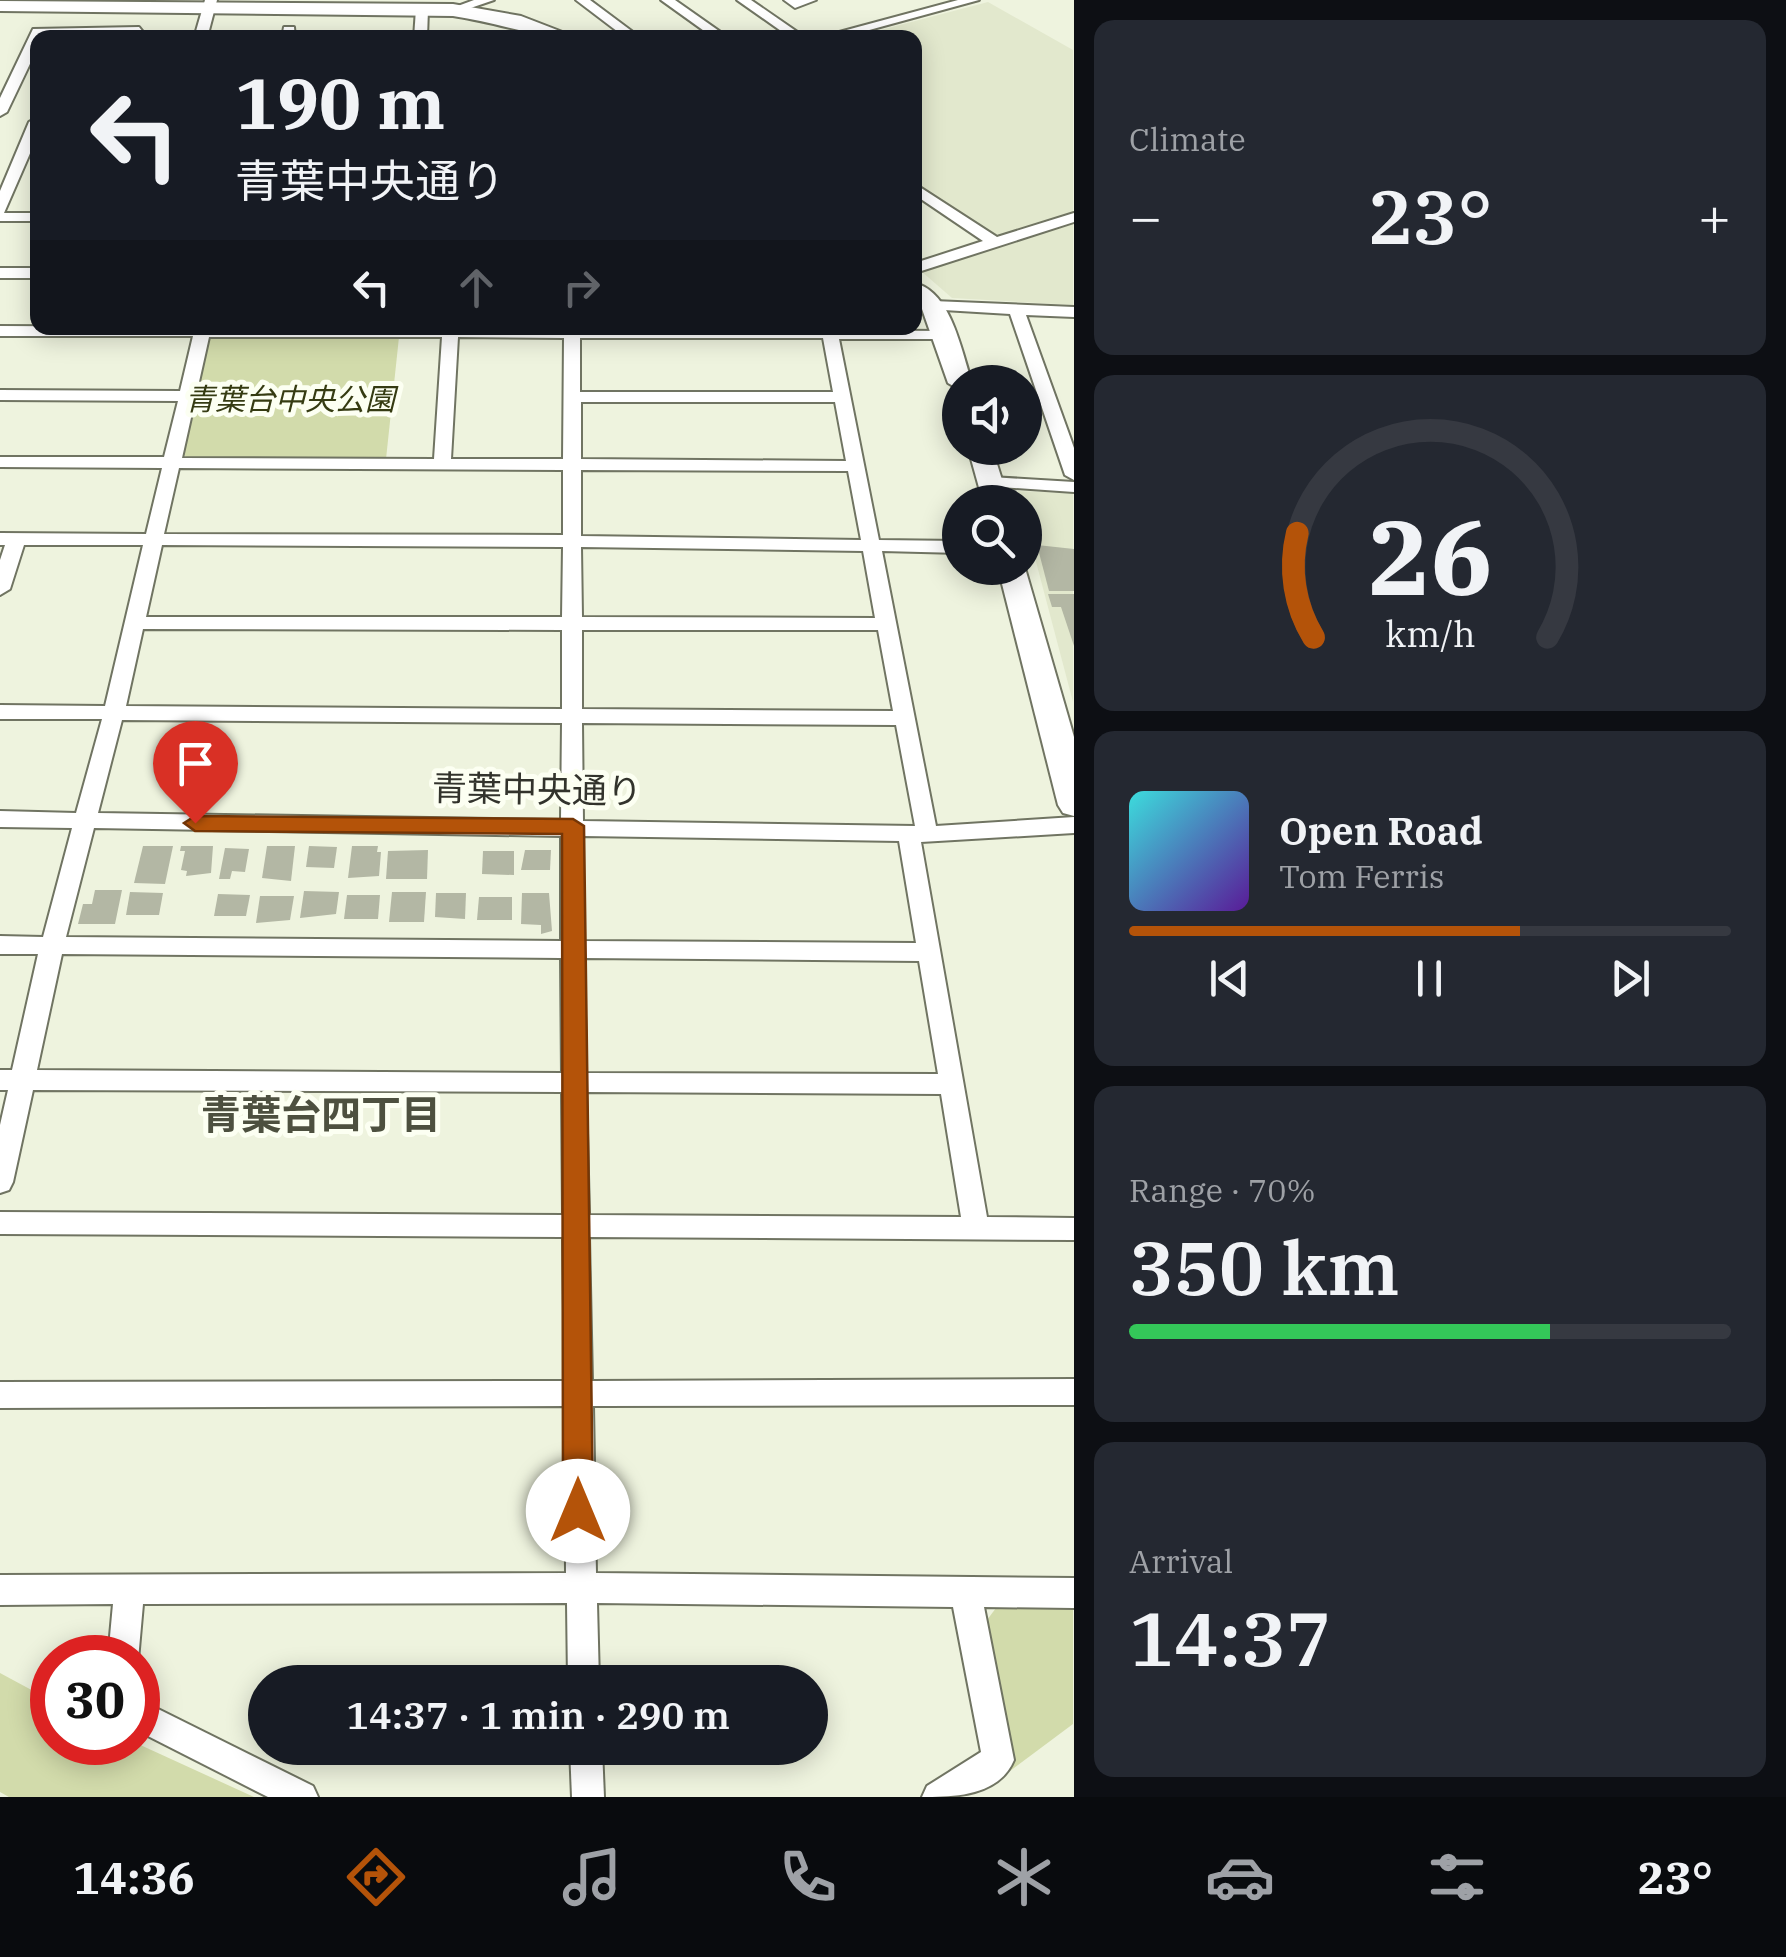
<!DOCTYPE html>
<html lang="en">
<head>
<meta charset="utf-8">
<style>
  :root { --surface:#171b24; --page:#242831; --text:#f1f3f6; --muted:#9ea1a6; --line:#363941; --accent:#b45309 }
  body { margin:0; font-family:"IBM Plex Serif","Noto Sans JP",serif; background:var(--page); color:var(--text); height:100vh; display:flex; flex-direction:column; font-size:38px; white-space:nowrap }
  * { box-sizing:border-box; margin:0 }
  p { font-size:32px; color:var(--muted) }
  .icon { flex:none; width:55px; height:55px; fill:none; stroke:currentColor; stroke-width:2; stroke-linecap:round; stroke-linejoin:round }
  .map { position:relative; flex:1; overflow:hidden }
  .sheet { display:flex; flex-direction:column; gap:20px; padding:20px; background:#0d0f14; width:712px }
  .sheet>* { flex:none }
  .banner { position:absolute; left:30px; top:30px; width:892px; height:305px; border-radius:20px; box-shadow:0 5px 25px #0003; background:#171b24; color:var(--text); overflow:hidden }
  .controls { position:absolute; left:942px; top:365px; display:grid; gap:20px }
  .controls a { display:grid; place-items:center; width:100px; height:100px; border-radius:50%; background:var(--surface); box-shadow:0 5px 25px #0003; font-size:50px }
  .speed { position:absolute; left:30px; top:1635px; display:flex; gap:20px; font-size:50px; font-weight:700; text-align:center }
  .speed>* { display:grid; place-content:center; width:130px; height:130px; border-radius:50%; background:var(--surface); box-shadow:0 5px 25px #0003; line-height:1 }
  .speed .limit { border:15px solid #d22; background:#fff; color:#111 }
  .pin { position:absolute; display:grid; place-items:center; width:85px; height:85px; color:#fff; margin:-102px -42px; border-radius:50% 50% 50% 0; rotate:-45deg; box-shadow:0 0 10px #0007 }
  .pin .icon { rotate:45deg }
  .me { position:absolute; width:110px; margin:-55px; rotate:0deg; stroke-linejoin:round; filter:drop-shadow(0 0 8px #0008) }
  .turn { display:flex; align-items:center; gap:35px; height:210px; padding:0 40px; font-size:45px }
  .turn .icon { width:130px; height:130px; stroke-width:2.5 }
  .turn b { display:block; font-size:70px; line-height:85px }
  .lanes { display:flex; align-items:center; height:95px; padding:0 40px; background:#0003; justify-content:center; gap:50px; direction:ltr }
  .lanes .off { opacity:.35 }
  .big { font-size:75px; font-weight:600; line-height:1.1 }
  .sheet .card { flex:1; display:flex; flex-direction:column; justify-content:center; gap:15px; min-width:0; padding:0 35px; border-radius:20px; background:var(--page) }
  .sheet .dial { align-items:center; gap:0 }
  .dial svg { height:260px; overflow:visible; fill:none; stroke:var(--line); stroke-width:7; stroke-linecap:round; text-anchor:middle }
  .dial text { fill:var(--text); stroke:none }
  .song { display:flex; align-items:center; gap:30px }
  .cover { width:120px; height:120px; border-radius:15px; background:linear-gradient(135deg,hsl(180 70% 55%),hsl(270 70% 35%)) }
  .played { height:10px; border-radius:5px; background:linear-gradient(90deg,var(--accent) 65%,var(--line) 65%) }
  .keys { display:flex; justify-content:space-around; direction:ltr }
  .heat { display:flex; justify-content:space-between; align-items:center; font-size:55px; direction:ltr }
  .charge { height:15px; border-radius:8px; background:linear-gradient(90deg,#34c759 70%,var(--line) 0) }
  .trip { position:absolute; left:248px; top:1665px; width:580px; height:100px; border-radius:50px; background:var(--surface); box-shadow:0 5px 25px #0003; font-weight:600; line-height:100px; text-align:center }
  .menu { display:flex; height:160px; justify-content:space-around; align-items:center; background:#090b0e; color:var(--muted) }
  .menu .icon { width:70px; height:70px }
  .menu .on { color:var(--accent) }
  .menu b { font-size:45px; color:var(--text) }
  main { display:flex; flex:1; min-height:0 }
  .map>svg:first-child { display:block }
  .built { fill:#e2e8cd }
  .green { fill:#d2dbab }
  .building { fill:#b3b7a4 }
  .lines { fill:none; stroke-linecap:round; stroke-linejoin:round }
  .street-casing { stroke:#707462; stroke-width:4 }
  .secondary-casing { stroke:#707462; stroke-width:4 }
  .street { fill:#fff; fill-rule:evenodd }
  .secondary { fill:#fff; fill-rule:evenodd }
  .route { fill:#b45309; stroke:#753606; stroke-width:2.5 }
  .labels { text-anchor:middle; dominant-baseline:central; stroke-width:10; stroke-linejoin:round; paint-order:stroke }
  .far-park-label { font-size:30px; font-style:italic; fill:#353b12; stroke:#fcfff2 }
  .street-label { font-size:35px; fill:#32332c; stroke:#fcfff2 }
  .quarter-label { font-size:40px; font-weight:bold; fill:#4d503f; stroke:#fcfff2 }
</style>
</head>
<body>
<main>
<div class="map">
<svg width="1074" height="1797" viewBox="0 0 1074 1797">
  <rect width="100%" height="100%" fill="#eef3de"/>
  <g class="built">
    <polygon points="988,2 1073,50 1073,212 999,235 989,233 915,183 915,38 850,38"/>
    <polygon points="1073,224 1073,305 952,298 921,271"/>
    <polygon points="1017,491 1073,493 1073,702 1025,520 1025,502 1020,502"/>
  </g>
  <g class="green">
    <polygon points="217,336 399,337 386,459 190,459 182,454 209,339"/>
    <polygon points="996,1608 1073,1608 1073,1724 1010,1771 987,1620"/>
    <polygon points="0,1673 52,1701 52,1742 136,1743 254,1797 9,1797 0,1792"/>
  </g>
  <g class="building">
    <polygon points="1037,545 1074,549 1074,591 1049,591"/>
    <polygon points="1048,594 1074,594 1074,646 1061,607 1052,607"/>
    <polygon points="143,846 173,846 165,884 134,883"/>
    <polygon points="181,846 213,846 211,873 186,876 187,871 181,870 185,851 180,851"/>
    <polygon points="267,846 295,846 291,881 262,878"/>
    <polygon points="309,846 337,847 334,868 306,867"/>
    <polygon points="352,846 378,846 377,852 381,852 379,876 348,878"/>
    <polygon points="225,848 249,849 245,872 232,871 230,879 219,879"/>
    <polygon points="428,850 427,879 386,879 388,851"/>
    <polygon points="525,850 551,850 550,870 521,870"/>
    <polygon points="483,851 514,851 514,875 482,874"/>
    <polygon points="95,890 122,890 115,924 78,924 83,904 92,904"/>
    <polygon points="304,891 339,892 336,914 300,918"/>
    <polygon points="130,892 163,893 159,915 126,915"/>
    <polygon points="392,892 426,892 424,922 389,922"/>
    <polygon points="436,893 466,893 465,919 435,917"/>
    <polygon points="522,893 549,893 552,931 541,934 541,925 521,924"/>
    <polygon points="218,894 250,895 246,916 214,916"/>
    <polygon points="347,895 380,895 378,919 344,919"/>
    <polygon points="260,896 294,896 290,920 256,923"/>
    <polygon points="479,897 512,897 512,920 477,920"/>
  </g>
  <g class="lines">
    <g class="street-casing">
      <g id="street">
        <polygon points="205,0 217,0 207,38 194,38"/>
        <polygon points="474,0 494,0 453,14 447,10"/>
        <polygon points="576,0 590,0 641,38 626,38"/>
        <polygon points="661,0 675,0 729,38 714,38"/>
        <polygon points="737,0 751,0 806,38 791,38"/>
        <polygon points="784,0 816,0 795,8"/>
        <polygon points="958,0 979,0 840,38 817,38"/>
        <polygon points="422,5 428,9 427,38 414,38 416,9"/>
        <polygon points="139,27 148,38 38,38 38,47 7,112 0,116 0,98 33,29"/>
        <polygon points="284,27 294,27 295,38 282,38"/>
        <polygon points="36,118 38,135 4,213 38,213 38,221 0,221 0,191 29,122"/>
        <polygon points="915,184 997,237 1074,213 1074,222 915,273 915,263 983,241 915,195"/>
        <rect x="0" y="268" width="38" height="10"/>
        <polygon points="933,301 1074,307 1074,317 1026,315 1074,448 1074,480 1065,475 1010,314 927,309 925,306"/>
        <path d="M0,326l950,5 2,3 -8,5h-105l40,201 81,1v12l-78,-2 54,275 138,-9v16l-153,9 66,375 87,1v22l-485,-3 3,144 482,-2v26l-481,1 3,167 478,5v30l-90,-1 30,153c-15,36 -59,37 -92,37l5,-11 54,-34 -28,-145 -356,-4 2,79h-31l-1,-79 -424,1 -5,56 -30,-2 5,-54 -113,1v-30l566,-2 -1,-167 -565,2v-26l565,-1 -2,-144 -563,-3v-22l563,3 -1,-123 -529,-2 -20,92 -4,8 -9,3v-68l8,-35h-8v-20h12l26,-116h-38v-18l43,1 29,-109 -72,-1v-16l76,2 26,-94h-102v-14l105,1 38,-161h-119l-14,44 -10,6v-35l5,-15h-5v-12l146,1 16,-66 -162,-1v-10h164l14,-56 -178,-1v-10l180,1 13,-55h-193zM209,337h233l-8,122 -252,-1zM458,337l106,1 -1,121h-112zM580,338h243l10,54h-253zM581,402h254l11,59 -265,-2zM179,468l384,2v65l-399,-1zM581,470l267,1 13,69 -280,-4zM162,545l401,2 -1,70h-416zM581,547l282,4 12,67 -293,-1zM143,629l419,1v79l-436,-3zM582,630h296l15,81 -311,-2zM122,720l440,3 -1,97 -463,-7zM582,723l314,2 19,101 -332,-5zM94,828l467,8v105l-495,-4zM583,836l316,5 17,102 -333,-2zM62,954l499,4 1,115 -525,-3zM584,958l335,3 19,113 -352,-1zM586,1092l355,2 20,123 -372,-2z"/>
        <polygon points="991,477 1074,482 1074,492 985,486 985,478"/>
        <polygon points="138,1699 313,1786 318,1797 268,1797 138,1731"/>
        <polygon points="570,1748 602,1748 604,1797 572,1797"/>
      </g>
    </g>
    <g class="secondary-casing">
      <g id="secondary">
        <path d="M0,1l453,3 68,12 57,22c-42,0 -83,-16 -125,-22l-453,-5z"/>
        <path d="M915,283c37,10 46,68 57,99h-12v8l-12,-7 -26,-74 -7,-7z"/>
        <polygon points="968,448 992,448 1009,502 983,502"/>
        <polygon points="998,568 1025,568 1074,737 1074,816 1063,813 1058,805"/>
      </g>
    </g>
    <use href="#street" class="street"/>
    <use href="#secondary" class="secondary"/>
  </g>
  <polygon class="route" points="195,816 573,819 584,826 593,1511 589,1521 578,1525 568,1521 563,1511 562,834 195,831 184,823"/>
  <g class="labels">
    <g class="far-park-label">
      <text x="290" y="398">青葉台中央公園</text>
    </g>
    <g class="street-label">
      <text transform="translate(537 789) rotate(1)">青葉中央通り</text>
    </g>
    <g class="quarter-label">
      <text x="321" y="1114">青葉台四丁目</text>
    </g>
  </g>
</svg>
<div class="controls">
<a><svg class="icon" aria-label="sound" viewBox="0 0 24 24"><path d="M4 9h4l5-4v14l-5-4H4zM17 9q2 3 0 6"/></svg></a>
<a><svg class="icon" aria-label="search" viewBox="0 0 24 24"><circle cx="10" cy="10" r="6"/><path d="M15 15l6 6"/></svg></a>
</div>
<div class="speed"><div class="limit">30</div></div>
<div class="pin" style="left:195px;top:823px;background:#d93025"><svg class="icon" aria-label="arrive" viewBox="0 0 24 24"><path d="M6 21V4h12l-3 4 3 4H6"/></svg></div>
<svg class="me" style="left:578px;top:1511px" viewBox="-20 -20 40 40"><circle r="19" fill="#fff"/><path d="M0-13L10 11 0 6-10 11z" fill="#b45309"/></svg>
<div class="trip">14:37 · 1 min · 290 m</div>
<div class="banner">
<div class="turn"><svg class="icon" aria-label="left" viewBox="0 0 24 24"><path d="M17 20v-9H6M10 6l-5 5 5 5"/></svg><div><b>190 m</b>青葉中央通り</div></div>
<div class="lanes"><svg class="icon" aria-label="left" viewBox="0 0 24 24"><path d="M17 20v-9H6M10 6l-5 5 5 5"/></svg><svg class="icon off" aria-label="ahead" viewBox="0 0 24 24"><path d="M12 20V5M6 11l6-6 6 6"/></svg><svg class="icon off" aria-label="right" viewBox="0 0 24 24"><path d="M7 20v-9h11M14 6l5 5-5 5"/></svg></div>
</div>
</div>
<section class="sheet">
<div class="card"><p>Climate</p>
<div class="heat"><a>−</a><b class="big">23°</b><a>+</a></div>
</div>
<div class="card dial"><svg viewBox="0 0 100 80">
<path d="M14 69A42 42 0 1 1 86 69"/>
<path d="M14 69A42 42 0 0 1 9 37" stroke="#b45309"/>
<text x="50" y="56" font-size="32" font-weight="700">26</text>
<text x="50" y="72" font-size="11">km/h</text>
</svg></div>
<div class="card">
<div class="song"><i class="cover"></i><div><b>Open Road</b><p>Tom Ferris</p></div></div>
<div class="played"></div>
<div class="keys"><svg class="icon" aria-label="previous" viewBox="0 0 24 24"><path d="M18 5L8 12l10 7zM5 5v14"/></svg><svg class="icon" aria-label="pause" viewBox="0 0 24 24"><path d="M8 5v14M16 5v14"/></svg><svg class="icon" aria-label="next" viewBox="0 0 24 24"><path d="M6 5l10 7-10 7zM19 5v14"/></svg></div>
</div>
<div class="card"><p>Range · 70%</p><b class="big">350 km</b><div class="charge"></div></div>
<div class="card"><p>Arrival</p><b class="big">14:37</b></div>
</section>
</main>
<nav class="menu">
<b>14:36</b>
<svg class="icon on" aria-label="directions" viewBox="0 0 24 24"><path d="M12 3l9 9-9 9-9-9zM9 14v-3h6M13 9l2 2-2 2"/></svg>
<svg class="icon" aria-label="music" viewBox="0 0 24 24"><path d="M9 18V5l10-2v13"/><circle cx="6" cy="18" r="3"/><circle cx="16" cy="16" r="3"/></svg>
<svg class="icon" aria-label="phone" viewBox="0 0 24 24"><path d="M5 4h4l2 5-3 2q2 4 5 5l2-3 5 2v4C11 20 4 13 5 4z"/></svg>
<svg class="icon" aria-label="climate" viewBox="0 0 24 24"><path d="M12 3v18M4 7l16 10M4 17L20 7"/></svg>
<svg class="icon" aria-label="car" viewBox="0 0 24 24"><path d="M5 17H2v-5l4-1 3-4h7l3 4 3 1v5h-3M9 17h6M6 11h13"/><circle cx="7" cy="17" r="2"/><circle cx="17" cy="17" r="2"/></svg>
<svg class="icon" aria-label="filters" viewBox="0 0 24 24"><path d="M4 7h16M4 17h16"/><circle cx="9" cy="7" r="2"/><circle cx="15" cy="17" r="2"/></svg>
<b>23°</b>
</nav>
</body>
</html>
